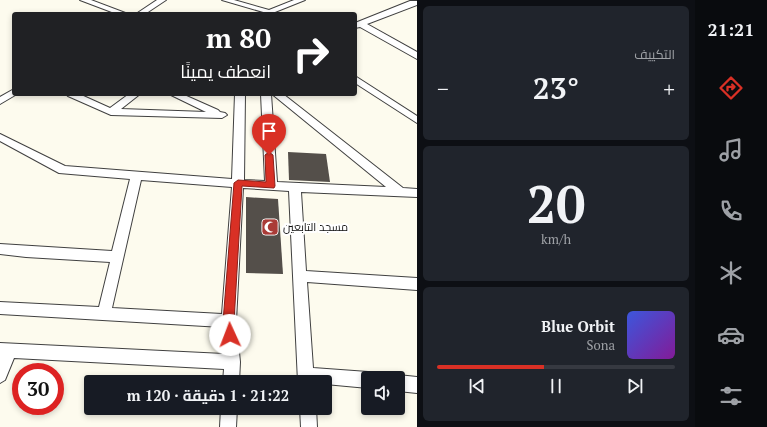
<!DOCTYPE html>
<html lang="ar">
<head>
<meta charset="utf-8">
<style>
  :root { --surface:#171b24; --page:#20242c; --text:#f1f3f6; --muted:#9ea1a6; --line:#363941; --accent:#d93025 }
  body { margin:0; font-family:"PT Serif",Cairo,serif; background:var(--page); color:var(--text); direction:rtl; height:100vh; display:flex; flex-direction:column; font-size:15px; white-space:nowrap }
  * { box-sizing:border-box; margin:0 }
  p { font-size:13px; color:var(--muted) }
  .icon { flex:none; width:22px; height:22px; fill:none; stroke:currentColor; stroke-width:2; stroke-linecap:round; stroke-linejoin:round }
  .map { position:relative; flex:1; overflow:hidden; direction:ltr }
  .sheet { display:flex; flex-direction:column; gap:6px; padding:6px; background:#0d0f14; width:278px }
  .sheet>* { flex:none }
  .top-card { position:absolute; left:12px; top:12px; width:345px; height:84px; border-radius:4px; box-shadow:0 2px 6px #0003; direction:rtl; background:#202124; color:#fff; overflow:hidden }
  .fabs { position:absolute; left:361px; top:371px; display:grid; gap:8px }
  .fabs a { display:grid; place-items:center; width:44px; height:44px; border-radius:4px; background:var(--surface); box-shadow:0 2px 6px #0003; font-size:20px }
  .speed { position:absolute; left:12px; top:363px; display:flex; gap:8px; font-size:20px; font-weight:700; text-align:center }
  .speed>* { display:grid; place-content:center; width:52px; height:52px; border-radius:50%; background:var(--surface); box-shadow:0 2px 6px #0003; line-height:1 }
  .speed .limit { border:6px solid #d22; background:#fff; color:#111 }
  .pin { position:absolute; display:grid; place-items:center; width:34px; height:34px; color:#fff; margin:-41px -17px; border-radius:50% 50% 50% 0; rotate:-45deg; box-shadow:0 0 4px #0007 }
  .pin .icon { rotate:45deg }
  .me { position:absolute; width:44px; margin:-22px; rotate:358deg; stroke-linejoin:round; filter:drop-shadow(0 0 3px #0008) }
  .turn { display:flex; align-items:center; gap:14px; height:84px; padding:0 20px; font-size:18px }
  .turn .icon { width:52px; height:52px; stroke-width:2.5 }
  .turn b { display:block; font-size:28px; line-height:34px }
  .big { font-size:30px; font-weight:700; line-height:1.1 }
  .sheet .card { flex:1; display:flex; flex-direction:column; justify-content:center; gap:6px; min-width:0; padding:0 14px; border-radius:6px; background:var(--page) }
  .sheet .dial { align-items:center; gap:0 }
  .dial b { font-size:52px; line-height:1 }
  .song { display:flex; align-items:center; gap:12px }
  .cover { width:48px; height:48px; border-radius:6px; background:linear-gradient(135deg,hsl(230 70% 55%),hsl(290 70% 35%)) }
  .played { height:4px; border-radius:2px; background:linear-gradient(90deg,var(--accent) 45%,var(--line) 45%) }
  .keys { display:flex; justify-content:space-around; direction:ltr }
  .heat { display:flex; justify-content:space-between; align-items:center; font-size:22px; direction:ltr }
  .trip { position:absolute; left:84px; top:375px; width:248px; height:40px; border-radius:4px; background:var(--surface); box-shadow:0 2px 6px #0003; font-weight:700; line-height:40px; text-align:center; direction:rtl }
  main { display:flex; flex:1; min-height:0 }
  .tab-bar { display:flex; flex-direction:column; width:72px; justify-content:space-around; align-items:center; background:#090b0e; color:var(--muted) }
  .tab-bar .icon { width:28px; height:28px }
  .tab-bar .current { color:var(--accent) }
  .tab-bar b { font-size:18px; color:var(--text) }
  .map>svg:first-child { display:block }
  .building { fill:#544f4a }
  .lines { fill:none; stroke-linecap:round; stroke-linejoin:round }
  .street-casing { stroke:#404040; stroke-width:2 }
  .street { fill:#fff; fill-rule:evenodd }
  .route { fill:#d93025; stroke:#8d1f18 }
  .labels { text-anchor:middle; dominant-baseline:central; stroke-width:4; stroke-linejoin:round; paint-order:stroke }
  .poi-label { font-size:11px; fill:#0d0d0d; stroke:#fff; text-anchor:start }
</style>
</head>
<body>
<main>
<nav class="tab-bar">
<b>21:21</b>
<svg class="icon current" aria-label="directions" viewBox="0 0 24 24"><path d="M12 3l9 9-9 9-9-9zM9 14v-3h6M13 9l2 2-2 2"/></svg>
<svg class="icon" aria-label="music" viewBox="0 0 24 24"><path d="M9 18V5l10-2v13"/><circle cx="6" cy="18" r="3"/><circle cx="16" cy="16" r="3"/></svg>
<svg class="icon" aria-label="phone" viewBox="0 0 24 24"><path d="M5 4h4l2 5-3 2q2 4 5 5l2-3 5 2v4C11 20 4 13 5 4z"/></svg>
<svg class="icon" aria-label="climate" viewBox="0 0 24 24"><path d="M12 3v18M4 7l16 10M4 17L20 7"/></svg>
<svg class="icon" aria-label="car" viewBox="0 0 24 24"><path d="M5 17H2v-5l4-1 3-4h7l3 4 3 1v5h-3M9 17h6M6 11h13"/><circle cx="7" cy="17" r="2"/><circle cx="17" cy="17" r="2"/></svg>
<svg class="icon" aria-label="filters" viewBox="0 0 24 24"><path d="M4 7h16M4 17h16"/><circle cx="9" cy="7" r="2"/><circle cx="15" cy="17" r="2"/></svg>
</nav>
<section class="sheet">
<div class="card"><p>التكييف</p>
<div class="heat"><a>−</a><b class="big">23°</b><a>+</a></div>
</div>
<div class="card dial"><b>20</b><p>km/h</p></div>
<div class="card">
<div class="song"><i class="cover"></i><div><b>Blue Orbit</b><p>Sona</p></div></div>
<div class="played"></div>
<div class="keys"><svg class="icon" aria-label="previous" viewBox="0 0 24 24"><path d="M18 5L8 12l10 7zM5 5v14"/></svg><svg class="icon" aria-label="pause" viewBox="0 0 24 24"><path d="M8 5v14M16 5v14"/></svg><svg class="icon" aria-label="next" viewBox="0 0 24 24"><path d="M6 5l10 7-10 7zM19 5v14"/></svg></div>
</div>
</section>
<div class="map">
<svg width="417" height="427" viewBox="0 0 417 427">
  <rect width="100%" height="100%" fill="#fdfbee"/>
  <g class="building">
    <polygon points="288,152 326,154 330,182 289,180"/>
    <polygon points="246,197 278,199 283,274 246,273"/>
  </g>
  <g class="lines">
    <g class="street-casing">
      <g id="street">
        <polygon points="80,0 91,0 128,14 117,14"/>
        <polygon points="157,0 166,0 145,14 136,14"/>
        <polygon points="222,0 234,0 269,10 294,0 305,0 270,14"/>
        <polygon points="410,1 417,1 417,5 367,24 417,52 417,59 360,27 355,28 355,23"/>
        <polygon points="355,76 417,116 417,123 355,83"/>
        <polygon points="14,89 14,94 17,94 0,104 0,97"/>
        <polygon points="66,94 79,94 110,108 129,94 140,94 121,109 206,112 169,94 182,94 218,110 220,112 225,113 227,115 222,118 111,115 68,96"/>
        <path d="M235,94h10l-1,86 21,1 -4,-87h10l6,88 109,5 -114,-93h11l120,94 14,1v8l-116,-5 5,79 111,7v12l-110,-8 6,86 55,4 6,3 1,3h-7v10l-43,-4v-2h-27l-9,-191 -46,-3 -7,133 4,41 -1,20h-16l1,-13 -210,-11 -9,22 -5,3v-40l224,11 -2,-27 -222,-13v-12l99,5 11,-45 -84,-5 -26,-3v-10l112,7 18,-72 -71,-6 -59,-32v-7l65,32 167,13zM141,180l91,7 -10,127 -110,-6z"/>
        <polygon points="398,375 417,377 417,393 398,391 398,378 392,378"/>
        <polygon points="221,408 237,408 236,427 220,427"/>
        <polygon points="300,408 316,408 317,427 301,427"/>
      </g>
    </g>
    <use href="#street" class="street"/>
  </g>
  <polygon class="route" points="269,152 273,155 275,186 274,188 242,186 234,322 235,335 234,339 230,340 226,339 223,322 234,183 238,180 266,182 265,155"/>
  <defs>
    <g id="mosque-square" transform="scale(0.9)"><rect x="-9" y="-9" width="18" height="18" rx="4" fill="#aa3b37" stroke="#fff"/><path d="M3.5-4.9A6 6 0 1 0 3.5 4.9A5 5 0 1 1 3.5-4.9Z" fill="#fff"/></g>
  </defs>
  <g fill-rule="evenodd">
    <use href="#mosque-square" x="270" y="227"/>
  </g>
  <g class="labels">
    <g class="poi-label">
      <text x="283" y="227">مسجد التابعين</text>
    </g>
  </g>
</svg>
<div class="fabs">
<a><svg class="icon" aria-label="sound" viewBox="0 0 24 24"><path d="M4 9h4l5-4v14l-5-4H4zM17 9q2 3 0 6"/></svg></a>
</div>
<div class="speed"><div class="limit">30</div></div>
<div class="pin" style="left:269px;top:155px;background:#d93025"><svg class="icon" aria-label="arrive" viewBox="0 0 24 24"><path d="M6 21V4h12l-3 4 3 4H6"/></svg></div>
<svg class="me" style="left:230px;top:335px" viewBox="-20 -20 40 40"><circle r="19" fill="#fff"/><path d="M0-13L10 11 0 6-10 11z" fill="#d93025"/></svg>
<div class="trip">21:22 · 1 دقيقة · 120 m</div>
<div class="top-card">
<div class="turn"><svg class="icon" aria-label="right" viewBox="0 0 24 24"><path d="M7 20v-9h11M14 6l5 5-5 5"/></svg><div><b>80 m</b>انعطف يمينًا</div></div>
</div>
</div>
</main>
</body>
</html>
